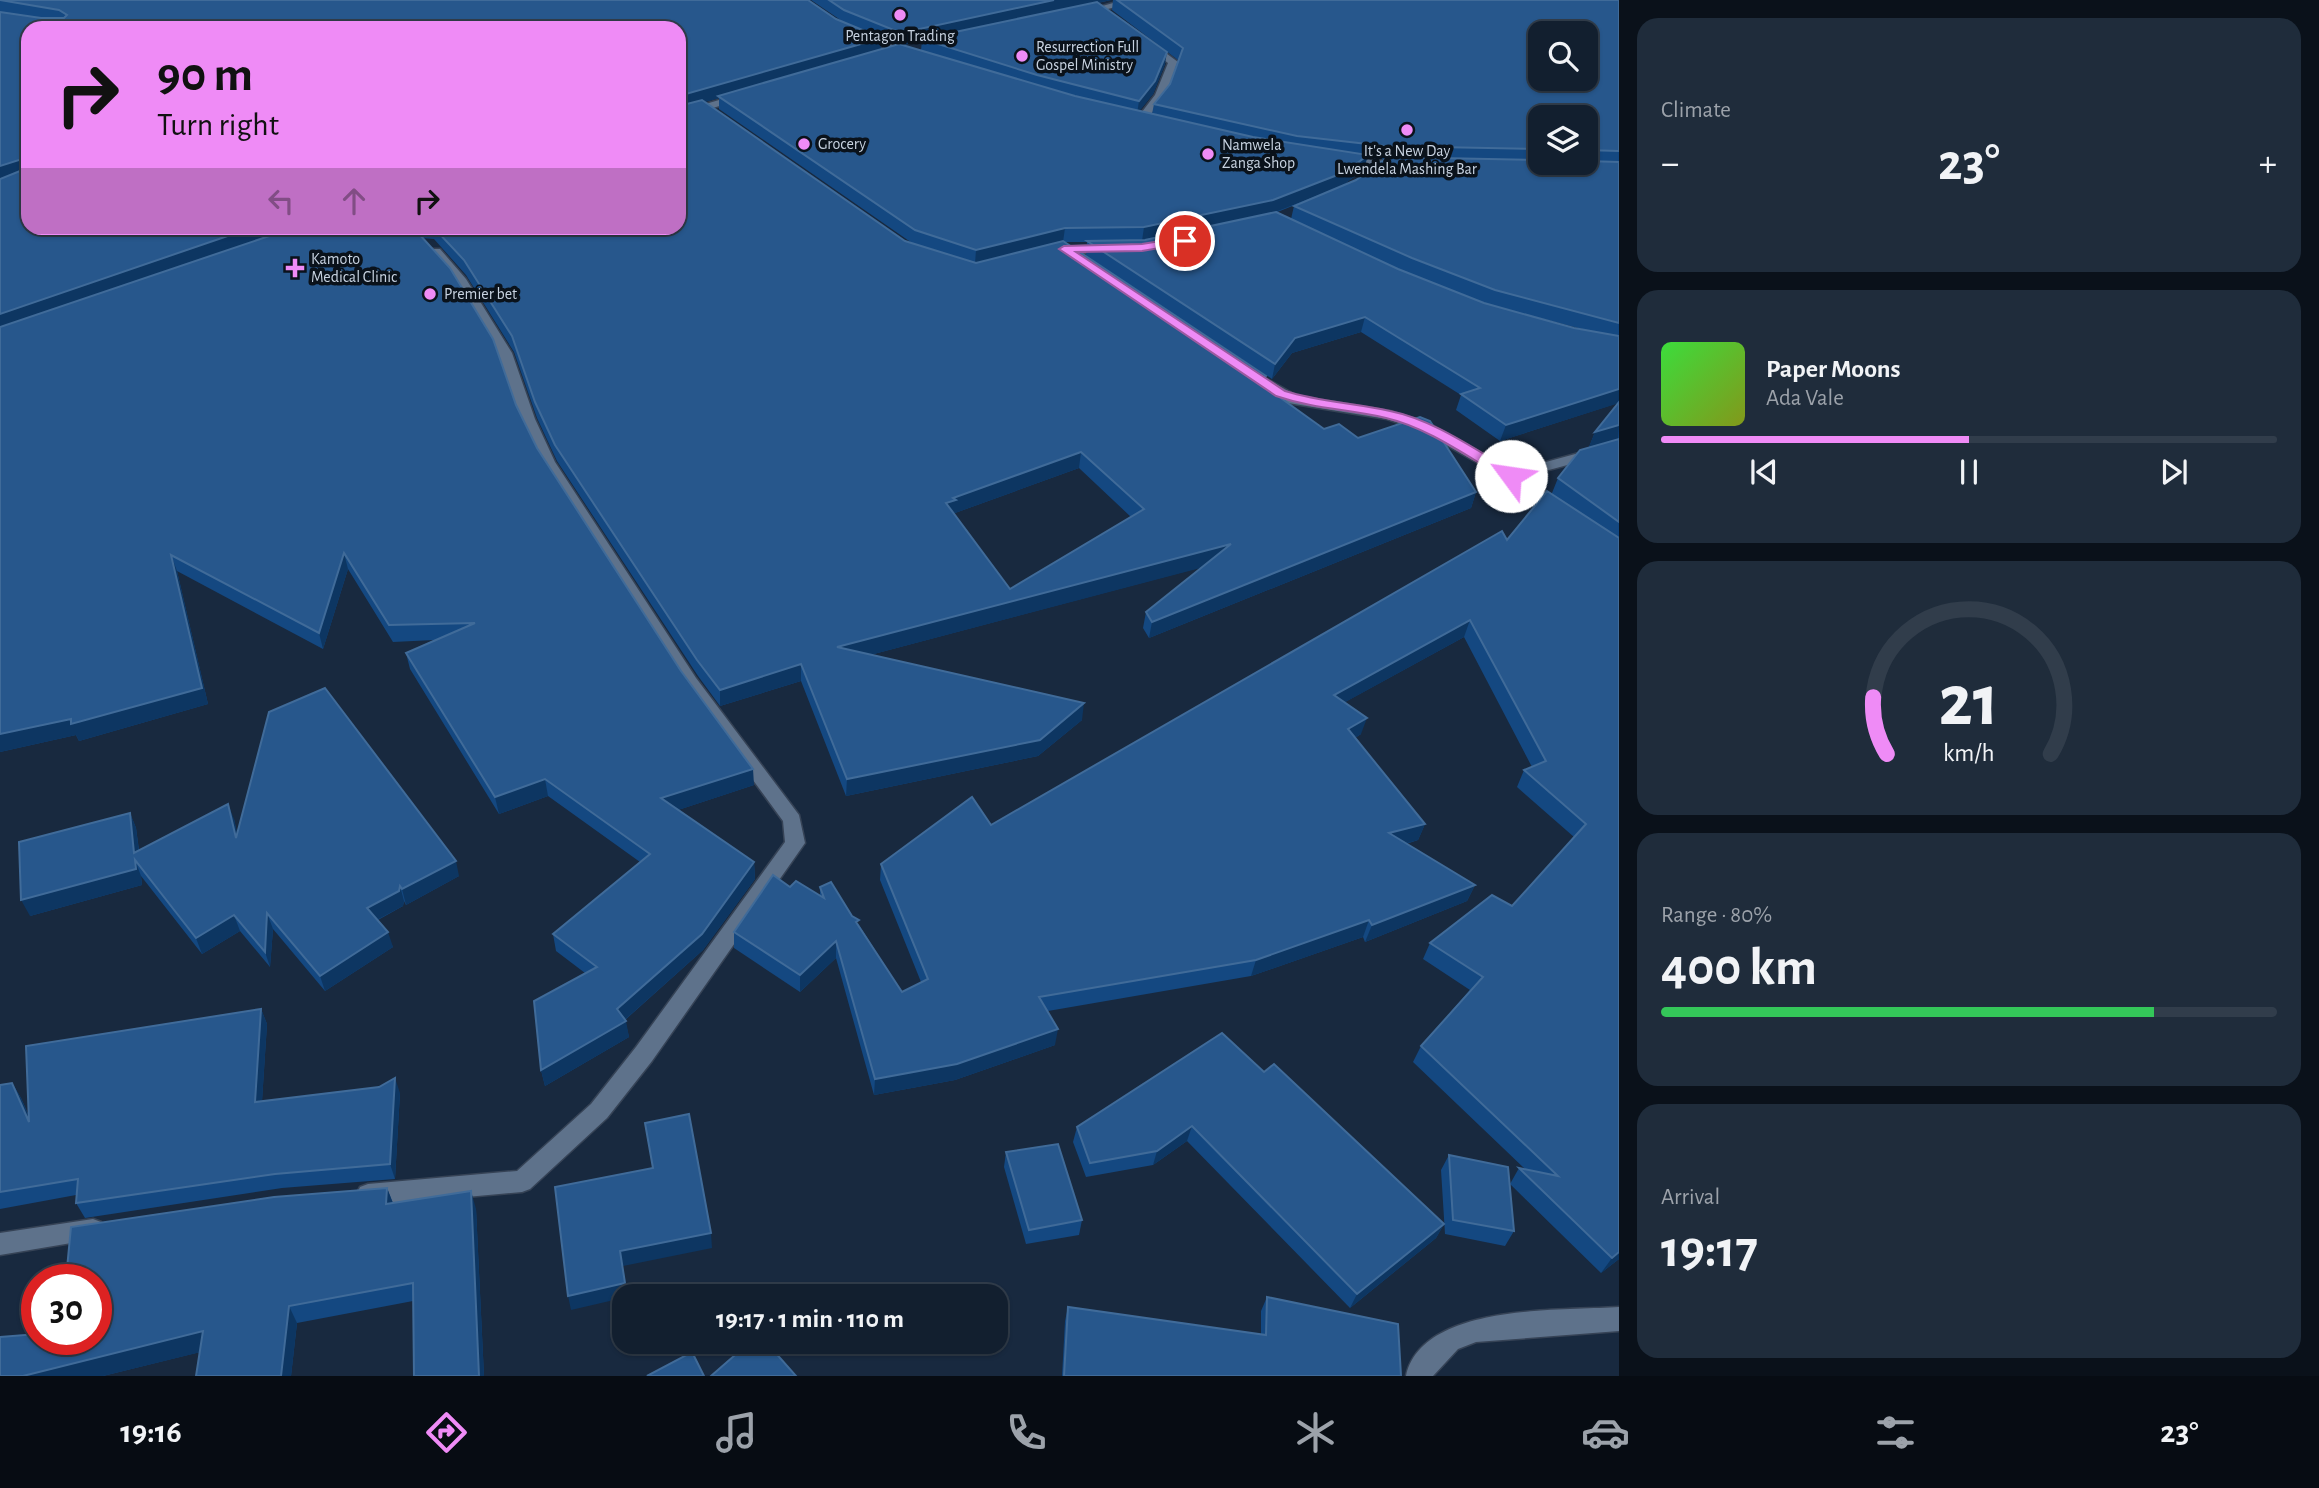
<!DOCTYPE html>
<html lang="en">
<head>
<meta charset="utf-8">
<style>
  :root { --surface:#121f2f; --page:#1f2c3b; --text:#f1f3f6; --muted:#9ca2aa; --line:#313d4b; --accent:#ef8bf6 }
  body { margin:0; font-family:"Alegreya Sans",sans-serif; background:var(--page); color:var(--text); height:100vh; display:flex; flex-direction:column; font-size:26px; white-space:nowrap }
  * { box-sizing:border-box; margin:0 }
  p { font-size:23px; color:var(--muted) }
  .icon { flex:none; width:38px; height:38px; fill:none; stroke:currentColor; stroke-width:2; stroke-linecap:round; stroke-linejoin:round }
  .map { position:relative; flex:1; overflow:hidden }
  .panel { display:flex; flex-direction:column; gap:18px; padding:18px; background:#0a111a; width:700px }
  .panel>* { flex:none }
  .top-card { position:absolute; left:21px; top:21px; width:665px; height:214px; border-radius:21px; box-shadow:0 2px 5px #0004,0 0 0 2px var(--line); background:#ef8bf6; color:#111; overflow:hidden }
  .fabs { position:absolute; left:1528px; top:21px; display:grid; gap:14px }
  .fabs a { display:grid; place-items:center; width:70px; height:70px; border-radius:14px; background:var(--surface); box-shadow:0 2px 5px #0004,0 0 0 2px var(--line); font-size:35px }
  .speed { position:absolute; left:21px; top:1264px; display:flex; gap:14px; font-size:35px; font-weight:700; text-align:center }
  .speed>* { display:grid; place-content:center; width:91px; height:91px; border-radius:50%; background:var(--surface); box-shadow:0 2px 5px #0004,0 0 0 2px var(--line); line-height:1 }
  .speed .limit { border:10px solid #d22; background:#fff; color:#111 }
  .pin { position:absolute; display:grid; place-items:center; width:60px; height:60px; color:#fff; margin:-30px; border:4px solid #fff; border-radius:50%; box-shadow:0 2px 7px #0007 }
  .me { position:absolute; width:77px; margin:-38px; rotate:301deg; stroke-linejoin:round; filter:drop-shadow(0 0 5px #0008) }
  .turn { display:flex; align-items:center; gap:24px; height:147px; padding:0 21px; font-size:32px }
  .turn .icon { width:91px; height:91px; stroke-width:2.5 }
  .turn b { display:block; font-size:49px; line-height:60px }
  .lanes { display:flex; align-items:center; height:66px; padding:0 21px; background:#0003; justify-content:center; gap:35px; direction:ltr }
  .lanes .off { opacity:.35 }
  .big { font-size:52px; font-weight:700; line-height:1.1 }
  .panel .tile { flex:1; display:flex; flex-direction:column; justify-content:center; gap:10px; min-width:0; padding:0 24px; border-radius:21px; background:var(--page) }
  .panel .dial { align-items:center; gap:0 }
  .dial svg { height:182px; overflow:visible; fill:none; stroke:var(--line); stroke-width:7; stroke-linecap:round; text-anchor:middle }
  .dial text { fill:var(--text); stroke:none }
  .song { display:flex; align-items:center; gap:21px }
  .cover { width:84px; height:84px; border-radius:10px; background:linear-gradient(135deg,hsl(120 70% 55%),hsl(70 70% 35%)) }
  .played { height:7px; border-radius:4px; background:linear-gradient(90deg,var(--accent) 50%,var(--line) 50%) }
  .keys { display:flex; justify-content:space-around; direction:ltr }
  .heat { display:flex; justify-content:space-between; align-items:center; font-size:38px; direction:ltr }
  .charge { height:10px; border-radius:5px; background:linear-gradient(90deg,#34c759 80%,var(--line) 0) }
  .trip { position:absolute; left:612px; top:1284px; width:396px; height:70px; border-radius:21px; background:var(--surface); box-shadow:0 2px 5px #0004,0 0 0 2px var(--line); font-weight:700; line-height:70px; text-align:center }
  .tab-bar { display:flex; height:112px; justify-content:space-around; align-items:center; background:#070c13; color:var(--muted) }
  .tab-bar .icon { width:49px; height:49px }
  .tab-bar .current { color:var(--accent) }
  .tab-bar b { font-size:32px; color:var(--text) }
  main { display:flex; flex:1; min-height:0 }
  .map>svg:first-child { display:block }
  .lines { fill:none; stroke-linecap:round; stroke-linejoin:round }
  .street-casing { stroke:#364356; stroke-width:3 }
  .street { fill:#5e728b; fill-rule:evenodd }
  .wall { fill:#144881; fill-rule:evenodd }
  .shaded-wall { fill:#0d3662 }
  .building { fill:#27578c; stroke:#406b99; stroke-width:2; fill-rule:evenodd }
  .route { fill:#ef8bf6; stroke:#9b5aa0; stroke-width:2 }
  .poi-dot { fill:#ef8bf6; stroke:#0a121b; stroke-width:2.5 }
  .labels { text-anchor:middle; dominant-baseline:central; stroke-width:7; stroke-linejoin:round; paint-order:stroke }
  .far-poi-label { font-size:16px; fill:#c8d3e1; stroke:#0a121b; text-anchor:start }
</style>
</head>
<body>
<main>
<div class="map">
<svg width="1619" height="1376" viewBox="0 0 1619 1376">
  <rect width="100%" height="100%" fill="#18293f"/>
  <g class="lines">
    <g class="street-casing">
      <g id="street">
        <polygon points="1124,0 1141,0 1082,16 1077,13"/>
        <polygon points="857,33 863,33 917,55 908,57 857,37"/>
        <polygon points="1148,40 1178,62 1165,96 1144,123 1140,124 1135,121 1155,95 1168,63 1145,45 1145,41"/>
        <polygon points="739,94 744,97 743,99 679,118 679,112"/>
        <polygon points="1343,158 1402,162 1408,165 1402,168 1339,163 1339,159"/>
        <polygon points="1108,244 1114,248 1112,251 1052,256 1046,252 1052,248"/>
        <polygon points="432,249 440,249 466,279 512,353 535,419 555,462 696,678 799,815 805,843 652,1061 607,1118 530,1189 522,1192 368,1206 360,1203 356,1195 360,1187 368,1184 517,1171 591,1104 636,1047 785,842 783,821 684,686 541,462 521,419 498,353 455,281 430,252"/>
        <polygon points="1244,366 1297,396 1390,411 1430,424 1513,471 1619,442 1619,451 1523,477 1564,507 1567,510 1564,513 1559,515 1506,479 1420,430 1387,419 1288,403 1239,373 1237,370"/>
        <polygon points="93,1219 101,1222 105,1230 101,1238 0,1255 0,1233"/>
        <path d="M1619,1307v24l-143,11 -18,7 -25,27h-27c16,-73 155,-65 213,-69z"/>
      </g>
    </g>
    <use href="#street" class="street"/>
  </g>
  <g class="wall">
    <path d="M0,0l836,19 6,2 -31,-21h300l-13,3 67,61 -12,30 -14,17 13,3 2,-10 16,-20 8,-24 -66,-50 1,-10h506v1259l-18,14 -91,-89 9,-16 6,1 -112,-107 8,-16 49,-56 -47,-31 7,-16 82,-37 62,-69 -57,-50 7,-17 8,-3 -68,-130 -119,65 16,32 -6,4 70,86 -7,16 -12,4 69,41 -8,16 -102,41 -2,-5 -112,39 -203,35 7,34 -100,35 -81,15 -38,-137 -36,34 -66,-44v-16l56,-45 30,9v-9l39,38 43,67 19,-10 -41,-102 1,-16 110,-39 516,-285 45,-47 6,-15 31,-31 6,-15 23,-29 -118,38 -44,-31 5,-15 -100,-63 -69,21 -20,26 -186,-123 1,-14h-22l201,134 -2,9 60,44 34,9 118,54 -5,16 -322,130 -6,-10 3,-16 56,-45 -332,88 212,65 -44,36 -192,40 -45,-115 -81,25 -22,-30 -141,-215 -20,-43 -23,-66 -48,-77 -32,-36 -12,-1 94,167 21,43 217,337 -76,25 76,52 1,17 -52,71 -78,70 4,17 -84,49 -4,-16 44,-97 -29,-22 -3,-17 87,-72 -92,-66 -49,18 -89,-145 -4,-16 28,-13 -41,2 -45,-73 -25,80 -146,-78 31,133 -129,37 -3,-6 -76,17zM679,28v200h-651zM882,38l16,6 -17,5zM922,41l-1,9 -18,-5zM719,98v11l193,134 -7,-2 -201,-139zM1540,117h46v46h-46zM1367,158l18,1 -29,21 -62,26 -3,13 -16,-6 67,-27 22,-17zM1528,315l58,15 -12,-2zM1079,468l52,49 -121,72 -55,-74v-2z"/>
    <polygon points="130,813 136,828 139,850 234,819 237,834 459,876 406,905 404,901 403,906 378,920 393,947 325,991 273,929 270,967 240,931 202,954 141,876 142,885 30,916"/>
    <polygon points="261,1009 267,1024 262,1101 400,1093 395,1179 282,1188 85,1218 76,1203 76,1195 0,1209 0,1085 12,1083 21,1098 29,1116"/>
    <polygon points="1264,1072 1444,1224 1436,1238 1350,1308 1187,1141 1153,1165 1086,1177 1073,1142 1077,1127"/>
    <polygon points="1006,1152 1082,1220 1079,1235 1026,1244 1004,1167"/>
    <polygon points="1449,1155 1514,1231 1505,1246 1445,1234 1441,1170"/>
    <polygon points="387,1188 393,1203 476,1209 484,1376 413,1376 414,1376 413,1301 297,1323 291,1376 196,1376 200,1352 103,1376 0,1376 96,1339"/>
    <polygon points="1267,1297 1401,1376 1062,1376 1065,1321 1068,1307 1261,1335 1261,1311"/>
  </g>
  <g class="shaded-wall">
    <polygon points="1054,0 1111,0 924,40 922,39 922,41 900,45 901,33"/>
    <polygon points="882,38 881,51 718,96 719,98 679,109 679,96"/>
    <polygon points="1167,52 1165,64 1153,94 1137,114 1139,101"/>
    <polygon points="1368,155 1364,169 1342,186 1270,214 1142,241 1144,227"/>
    <polygon points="22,159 27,173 0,182 0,166"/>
    <polygon points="251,228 320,228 0,331 0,314"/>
    <polygon points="1065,228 1063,242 975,264 976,250"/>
    <polygon points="1365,317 1361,332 1292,353 1272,379 1275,364 1295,338"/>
    <polygon points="1619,389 1619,403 1500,441 1506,425"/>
    <polygon points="1619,425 1618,439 1589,447 1595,432"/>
    <polygon points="1081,452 1079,468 955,513 954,516 946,503 953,498"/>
    <polygon points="1476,492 1471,508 1149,638 1152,622"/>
    <polygon points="1231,544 1227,561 836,664 837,647"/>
    <polygon points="344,553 348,569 323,649 319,633"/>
    <polygon points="171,555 177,571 208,704 79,741 76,735 0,752 0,734"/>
    <polygon points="1470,620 1464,637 1329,711 1334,695"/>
    <polygon points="801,664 801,681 720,706 720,690"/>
    <polygon points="1084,703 1082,720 1038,756 846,796 847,779"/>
    <polygon points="1367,718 1361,734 1342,746 1348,729"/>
    <polygon points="753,769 754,785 663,815 661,798"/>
    <polygon points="545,779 548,796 499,814 495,797"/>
    <polygon points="228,804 234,819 242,853 236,838"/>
    <polygon points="130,813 136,828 141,868 134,853"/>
    <polygon points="1425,824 1418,840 1383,850 1389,833"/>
    <polygon points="135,860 141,876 142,885 30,916 21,900"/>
    <polygon points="456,861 459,876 406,905 402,889"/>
    <polygon points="754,862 755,879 703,950 619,1025 617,1009"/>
    <polygon points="1475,885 1467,901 1365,942 1372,925"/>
    <polygon points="400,886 404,901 403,906 371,923 367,908"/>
    <polygon points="267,913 273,929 270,967 265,952"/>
    <polygon points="234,915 240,931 202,954 196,938"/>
    <polygon points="1369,920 1363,937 1251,976 1256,960"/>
    <polygon points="388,932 393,947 325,991 320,976"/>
    <polygon points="836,941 836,958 800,992 800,975"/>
    <polygon points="261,1009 267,1024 261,1117 255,1102"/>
    <polygon points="626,1021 629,1037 545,1086 541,1070"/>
    <polygon points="1058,1029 1055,1045 955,1080 874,1095 875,1079"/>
    <polygon points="395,1078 400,1093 395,1179 390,1164"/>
    <polygon points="12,1083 21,1098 38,1137 29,1122"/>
    <polygon points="1192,1126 1187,1141 1153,1165 1157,1151"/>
    <polygon points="387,1188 394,1206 386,1204"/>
    <polygon points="471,1191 476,1209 484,1376 479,1376"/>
    <polygon points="1444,1224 1436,1238 1350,1308 1357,1294"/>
    <polygon points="711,1233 712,1248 623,1266 627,1297 571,1310 568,1296 620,1251"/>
    <polygon points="1619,1252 1619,1259 1601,1273 1612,1258"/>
    <polygon points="289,1306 297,1323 291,1376 281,1376"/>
    <polygon points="203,1331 213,1349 103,1376 23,1376"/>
  </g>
  <g class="building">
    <polygon points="0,0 808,0 836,19 882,38 679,96 679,28 28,28 28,228 251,228 0,314 0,179 25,169 26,161 22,159 0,166 0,12 41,18 64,18 67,15 59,10"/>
    <polygon points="829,0 1054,0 901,33 844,10"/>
    <path d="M1117,0h502v151l-33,-1v-33h-46v32l-155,-3 -88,-10 -143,-32 16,-20 13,-36zM1540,33h46v46h-46z"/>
    <polygon points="1097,2 1167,52 1155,81 1139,101 1037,75 922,39"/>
    <polygon points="899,44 1075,96 1253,137 1368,155 1345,172 1273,200 1144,227 1065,228 976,250 915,230 718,96"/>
    <path d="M702,100l203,141 71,22 87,-22 203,135 -6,7 64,46 15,-5 19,14 62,-21 10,4 46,71 -324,130 -6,-10 85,-68 -394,103 247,56 -44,37 -193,39 -46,-115 -81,26 -23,-30 -142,-215 -20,-43 -23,-66 -48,-76 -30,-32h245v-122zM1081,452l63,57 -134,80 -64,-86 10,-3 -3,-2z"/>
    <polygon points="1388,157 1540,160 1540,163 1586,163 1586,161 1619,162 1619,323 1495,290 1412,258 1294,206 1356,180"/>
    <polygon points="1276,212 1398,269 1484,303 1574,328 1619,336 1619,389 1506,425 1461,394 1480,388 1365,317 1295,338 1275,364 1087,241 1145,240"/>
    <polygon points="301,228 377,228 389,231 420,235 450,268 493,339 516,405 537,448 681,671 753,769 661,798 754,862 702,934 617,1009 626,1021 541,1070 534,1001 597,967 553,934 650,854 545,779 495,797 406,653 475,623 389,625 344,553 319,633 171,555 202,688 71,724 71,719 0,734 0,327 290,229"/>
    <polygon points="1619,402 1619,425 1595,432"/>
    <polygon points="1619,439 1619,522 1558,478 1580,450"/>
    <polygon points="1547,491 1619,538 1619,1252 1612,1258 1519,1168 1558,1176 1421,1046 1483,977 1430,943 1492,895 1512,906 1586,824 1524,770 1546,761 1470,620 1334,695 1367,718 1348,729 1425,824 1389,833 1475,885 1372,925 1369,920 1256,960 1039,997 1058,1029 957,1064 875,1079 836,941 800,975 734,932 773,875 790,887 796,881 824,898 820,887 831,882 852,916 859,920 856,922 902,992 928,979 881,864 972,797 991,825 1502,531 1507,540"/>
    <polygon points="325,688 456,861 402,889 400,886 399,891 367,908 388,932 320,976 267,913 265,952 234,915 196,938 135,860 136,869 21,900 19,842 130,813 134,853 228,804 236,838 269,712"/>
    <polygon points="261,1009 255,1102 379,1087 395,1078 390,1164 275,1174 76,1203 78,1179 0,1192 0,1085 12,1083 29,1122 26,1046"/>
    <polygon points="1222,1033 1264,1072 1274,1064 1444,1224 1357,1294 1192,1126 1157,1151 1090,1163 1077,1127"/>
    <polygon points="689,1114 711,1233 620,1251 625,1283 568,1296 555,1187 653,1168 645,1123"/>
    <polygon points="1058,1144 1082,1220 1029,1230 1006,1152"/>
    <polygon points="1449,1155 1508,1167 1514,1231 1453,1220"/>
    <polygon points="387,1188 386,1204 471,1191 479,1376 413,1376 414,1376 413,1283 289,1306 281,1376 196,1376 203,1331 23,1376 0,1376 0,1337 37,1334 37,1339 96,1339 96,1279 66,1279 71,1227 274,1197"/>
    <polygon points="1267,1297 1398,1324 1401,1376 1064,1376 1068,1307 1266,1335"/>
    <polygon points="750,1342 766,1342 796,1376 711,1376"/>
    <polygon points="692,1352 704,1376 647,1376"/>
  </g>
  <path class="route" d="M1185,237l4,1v5l-47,8 -66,1 209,139c35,11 70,12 105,20 45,9 87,40 126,62v6h-10c-37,-21 -77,-51 -120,-61 -38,-9 -72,-9 -110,-22l-217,-147 5,-3 78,-2z"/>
  <g class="poi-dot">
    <circle cx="900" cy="15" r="7"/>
    <circle cx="1022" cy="56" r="7"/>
    <circle cx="1407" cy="130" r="7"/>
    <circle cx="804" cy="144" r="7"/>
    <circle cx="1208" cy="154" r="7"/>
    <path d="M291.5 257.5h7v7h7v7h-7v7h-7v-7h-7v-7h7z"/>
    <circle cx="430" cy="294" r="7"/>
  </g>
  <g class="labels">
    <g class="far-poi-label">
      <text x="900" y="36" text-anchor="middle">Pentagon Trading</text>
      <text x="1036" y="47">Resurrection Full<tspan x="1036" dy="18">Gospel Ministry</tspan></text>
      <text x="818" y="144">Grocery</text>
      <text x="1222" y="145">Namwela<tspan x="1222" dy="18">Zanga Shop</tspan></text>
      <text x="1407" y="151" text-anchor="middle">It's a New Day<tspan x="1407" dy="18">Lwendela Mashing Bar</tspan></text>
      <text x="311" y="259">Kamoto<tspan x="311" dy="18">Medical Clinic</tspan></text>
      <text x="444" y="294">Premier bet</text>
    </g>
  </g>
</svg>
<div class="fabs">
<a><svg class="icon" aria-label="search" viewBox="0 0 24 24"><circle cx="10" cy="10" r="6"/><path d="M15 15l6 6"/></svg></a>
<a><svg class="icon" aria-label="layers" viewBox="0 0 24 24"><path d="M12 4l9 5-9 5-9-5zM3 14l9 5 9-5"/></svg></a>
</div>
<div class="speed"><div class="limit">30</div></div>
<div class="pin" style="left:1185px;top:241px;background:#d93025"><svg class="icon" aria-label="arrive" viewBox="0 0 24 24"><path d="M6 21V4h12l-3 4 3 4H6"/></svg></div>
<svg class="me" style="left:1511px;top:476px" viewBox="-20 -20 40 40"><circle r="19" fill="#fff"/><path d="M0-13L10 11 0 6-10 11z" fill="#ef8bf6"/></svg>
<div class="trip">19:17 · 1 min · 110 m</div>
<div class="top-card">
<div class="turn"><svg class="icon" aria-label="right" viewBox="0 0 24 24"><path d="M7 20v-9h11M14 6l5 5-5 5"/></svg><div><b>90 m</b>Turn right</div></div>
<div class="lanes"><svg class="icon off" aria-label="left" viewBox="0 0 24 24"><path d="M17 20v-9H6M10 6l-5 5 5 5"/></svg><svg class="icon off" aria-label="ahead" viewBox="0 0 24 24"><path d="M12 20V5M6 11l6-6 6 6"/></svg><svg class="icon" aria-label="right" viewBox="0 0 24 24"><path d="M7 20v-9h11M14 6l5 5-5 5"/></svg></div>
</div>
</div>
<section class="panel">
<div class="tile"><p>Climate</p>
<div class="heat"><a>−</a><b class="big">23°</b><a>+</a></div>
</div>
<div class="tile">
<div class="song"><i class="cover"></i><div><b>Paper Moons</b><p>Ada Vale</p></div></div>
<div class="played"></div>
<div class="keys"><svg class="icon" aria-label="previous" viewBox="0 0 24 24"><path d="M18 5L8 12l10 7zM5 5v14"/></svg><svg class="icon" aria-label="pause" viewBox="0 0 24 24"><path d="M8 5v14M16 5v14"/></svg><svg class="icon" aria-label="next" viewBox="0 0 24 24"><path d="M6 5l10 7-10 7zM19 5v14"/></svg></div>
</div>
<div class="tile dial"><svg viewBox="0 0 100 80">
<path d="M14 69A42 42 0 1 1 86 69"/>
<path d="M14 69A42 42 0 0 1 8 44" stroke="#ef8bf6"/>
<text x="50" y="56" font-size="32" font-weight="700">21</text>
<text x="50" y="72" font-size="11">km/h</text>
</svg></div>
<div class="tile"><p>Range · 80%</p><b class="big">400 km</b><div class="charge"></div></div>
<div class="tile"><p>Arrival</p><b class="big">19:17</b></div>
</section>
</main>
<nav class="tab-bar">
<b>19:16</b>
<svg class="icon current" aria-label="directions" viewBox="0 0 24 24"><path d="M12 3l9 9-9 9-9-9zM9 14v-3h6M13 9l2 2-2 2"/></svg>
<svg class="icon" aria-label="music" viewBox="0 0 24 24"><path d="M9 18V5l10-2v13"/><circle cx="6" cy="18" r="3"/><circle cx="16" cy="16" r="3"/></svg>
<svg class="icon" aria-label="phone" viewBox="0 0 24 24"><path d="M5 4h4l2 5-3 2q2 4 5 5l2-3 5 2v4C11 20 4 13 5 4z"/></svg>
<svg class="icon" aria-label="climate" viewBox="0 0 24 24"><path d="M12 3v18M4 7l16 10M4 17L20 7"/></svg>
<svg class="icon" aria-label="car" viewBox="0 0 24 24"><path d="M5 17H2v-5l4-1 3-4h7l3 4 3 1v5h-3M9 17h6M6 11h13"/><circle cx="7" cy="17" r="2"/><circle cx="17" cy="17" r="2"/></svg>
<svg class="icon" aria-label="filters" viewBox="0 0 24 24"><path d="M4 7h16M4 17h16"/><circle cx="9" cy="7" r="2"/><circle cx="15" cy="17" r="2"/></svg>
<b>23°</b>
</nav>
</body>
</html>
